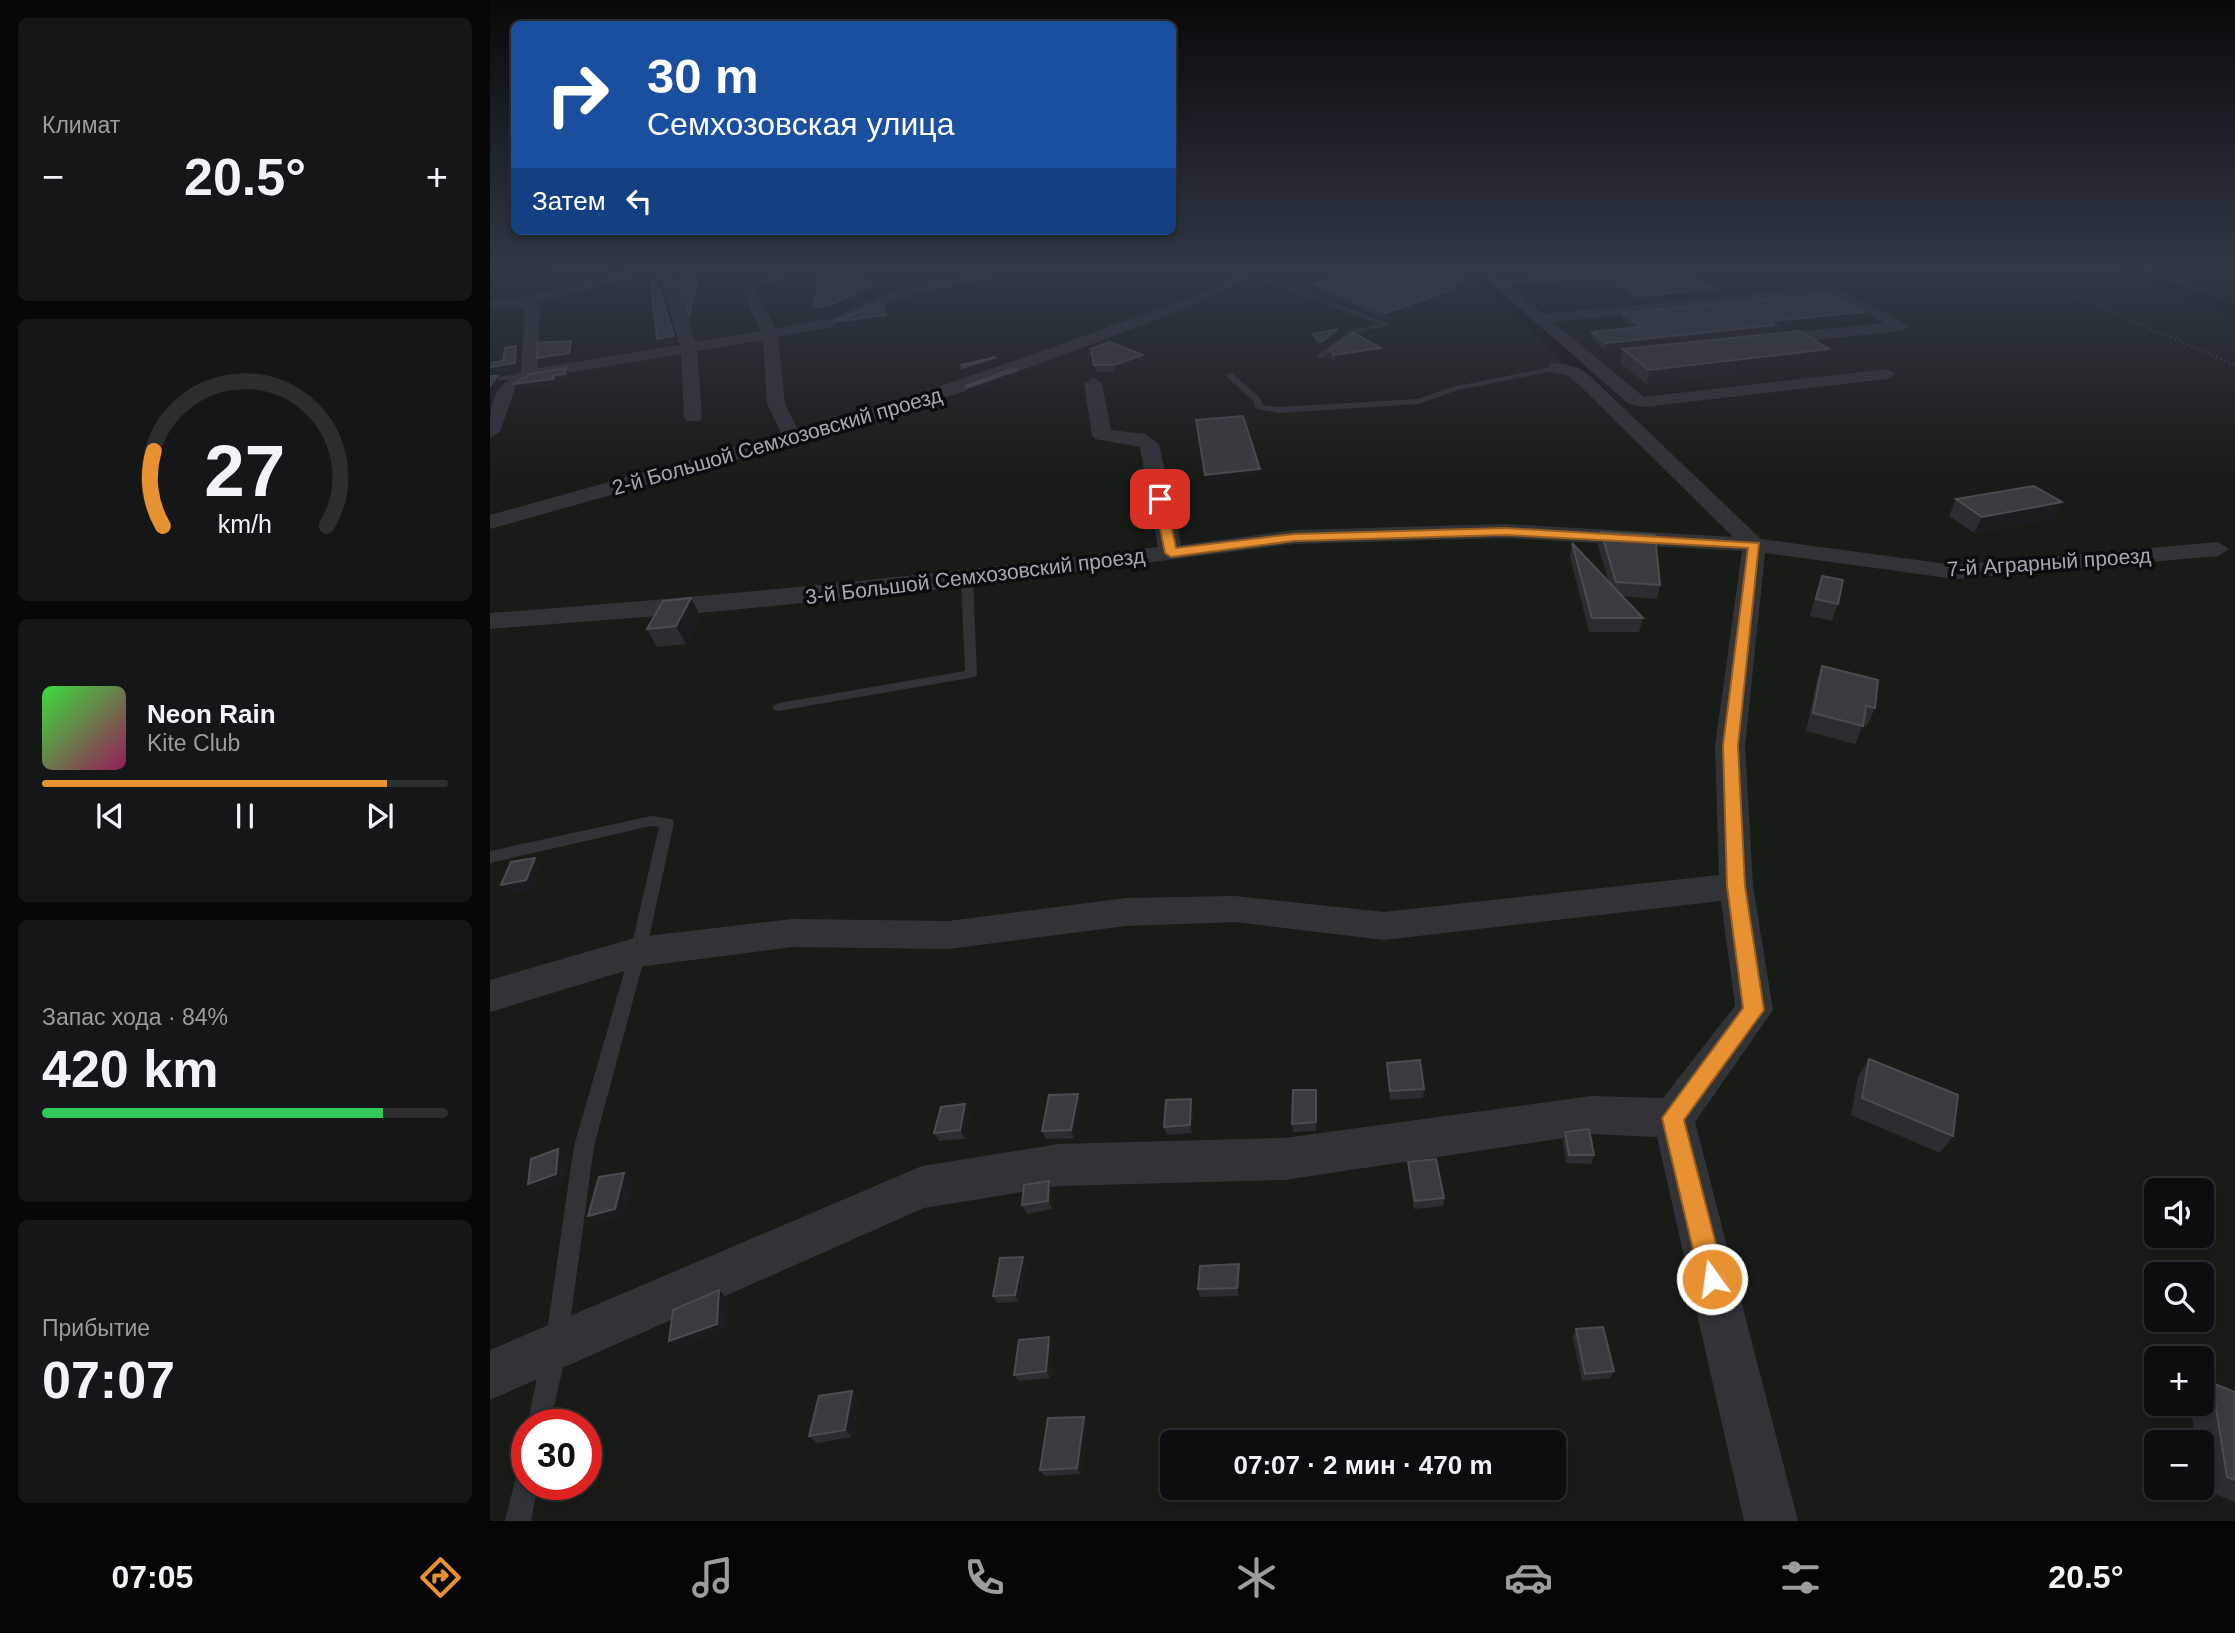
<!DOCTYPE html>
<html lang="ru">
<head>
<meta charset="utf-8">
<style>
  :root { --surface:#0c0d0e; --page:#151617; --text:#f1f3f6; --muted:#9a9c9e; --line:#2c2d2e; --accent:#e89132 }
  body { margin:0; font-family:Helvetica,sans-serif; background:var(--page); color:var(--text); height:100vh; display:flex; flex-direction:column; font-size:26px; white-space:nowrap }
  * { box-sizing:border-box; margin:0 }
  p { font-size:23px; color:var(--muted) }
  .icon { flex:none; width:38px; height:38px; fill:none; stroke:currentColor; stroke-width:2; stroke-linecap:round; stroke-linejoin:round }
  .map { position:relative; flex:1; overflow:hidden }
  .side { display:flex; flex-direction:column; gap:18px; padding:18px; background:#070708; width:490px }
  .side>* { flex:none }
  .hud { position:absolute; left:21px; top:21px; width:665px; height:214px; border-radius:10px; box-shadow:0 4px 10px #0003,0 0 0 2px var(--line); background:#1a4fa0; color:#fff; overflow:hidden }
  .controls { position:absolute; left:1654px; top:1178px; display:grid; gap:14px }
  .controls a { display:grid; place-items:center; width:70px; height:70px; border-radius:10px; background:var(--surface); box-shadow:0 4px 10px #0003,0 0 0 2px var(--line); font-size:35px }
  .speed { position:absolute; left:21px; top:1409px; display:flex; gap:14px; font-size:35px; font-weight:700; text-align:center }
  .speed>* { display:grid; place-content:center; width:91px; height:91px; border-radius:50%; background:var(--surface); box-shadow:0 4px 10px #0003,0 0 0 2px var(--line); line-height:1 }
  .speed .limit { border:10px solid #d22; background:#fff; color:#111 }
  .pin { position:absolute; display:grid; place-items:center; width:60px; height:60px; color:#fff; margin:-30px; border-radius:14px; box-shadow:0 4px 10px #0006 }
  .me { position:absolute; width:77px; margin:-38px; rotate:346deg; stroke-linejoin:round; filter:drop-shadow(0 0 5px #0008) }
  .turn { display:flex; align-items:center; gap:24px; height:147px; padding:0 21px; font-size:32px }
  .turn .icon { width:91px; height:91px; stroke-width:2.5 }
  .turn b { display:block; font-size:49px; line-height:60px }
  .then { display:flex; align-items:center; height:66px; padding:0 21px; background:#0003; gap:14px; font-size:26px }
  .big { font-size:52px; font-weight:800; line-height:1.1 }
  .side .card { flex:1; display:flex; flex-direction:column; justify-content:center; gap:10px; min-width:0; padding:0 24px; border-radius:10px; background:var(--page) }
  .side .dial { align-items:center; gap:0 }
  .dial svg { height:182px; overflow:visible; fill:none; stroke:var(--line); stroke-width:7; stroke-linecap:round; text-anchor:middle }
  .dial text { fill:var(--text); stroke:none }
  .song { display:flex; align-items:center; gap:21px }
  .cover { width:84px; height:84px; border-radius:10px; background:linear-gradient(135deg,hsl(120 70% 55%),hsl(330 70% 35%)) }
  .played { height:7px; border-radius:4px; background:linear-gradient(90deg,var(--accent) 85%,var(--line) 85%) }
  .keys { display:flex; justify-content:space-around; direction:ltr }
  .heat { display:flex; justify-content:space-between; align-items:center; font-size:38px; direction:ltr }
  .charge { height:10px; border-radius:5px; background:linear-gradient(90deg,#34c759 84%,var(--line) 0) }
  .trip { position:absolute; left:670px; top:1430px; width:406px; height:70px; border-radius:10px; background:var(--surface); box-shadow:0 4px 10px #0003,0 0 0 2px var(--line); font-weight:800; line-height:70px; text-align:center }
  .tab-bar { display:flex; height:112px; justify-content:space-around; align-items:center; background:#050506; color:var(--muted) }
  .tab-bar .icon { width:49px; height:49px }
  .tab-bar .on { color:var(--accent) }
  .tab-bar b { font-size:32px; color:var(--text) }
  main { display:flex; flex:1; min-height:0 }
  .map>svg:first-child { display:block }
  .green { fill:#171c17; fill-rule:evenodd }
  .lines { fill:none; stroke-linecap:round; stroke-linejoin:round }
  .path { stroke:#383a3d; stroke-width:2.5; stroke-dasharray:2 2.5; stroke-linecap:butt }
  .lane { fill:#323337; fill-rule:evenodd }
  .street { fill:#323337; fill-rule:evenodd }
  .wall { fill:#2c2d30 }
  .shaded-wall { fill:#1b1c1e }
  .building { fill:#393b3e; stroke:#494c50; stroke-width:2 }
  .route { fill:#e89132; stroke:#975e20; stroke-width:2 }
  .labels { text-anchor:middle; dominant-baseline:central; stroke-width:7; stroke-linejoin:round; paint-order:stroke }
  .far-street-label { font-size:21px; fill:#a2a9b2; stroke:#0b0c0d }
</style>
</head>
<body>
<main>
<section class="side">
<div class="card"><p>Климат</p>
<div class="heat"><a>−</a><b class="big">20.5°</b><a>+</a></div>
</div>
<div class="card dial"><svg viewBox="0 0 100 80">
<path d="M14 69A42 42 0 1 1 86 69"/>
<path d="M14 69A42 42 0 0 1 10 36" stroke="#e89132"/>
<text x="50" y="56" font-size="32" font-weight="700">27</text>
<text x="50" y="72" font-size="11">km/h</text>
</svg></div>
<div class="card">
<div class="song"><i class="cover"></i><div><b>Neon Rain</b><p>Kite Club</p></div></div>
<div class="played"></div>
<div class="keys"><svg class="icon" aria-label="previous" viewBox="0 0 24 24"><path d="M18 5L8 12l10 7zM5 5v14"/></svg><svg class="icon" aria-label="pause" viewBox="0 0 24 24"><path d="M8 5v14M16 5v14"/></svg><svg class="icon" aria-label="next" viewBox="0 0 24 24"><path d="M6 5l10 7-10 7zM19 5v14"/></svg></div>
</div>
<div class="card"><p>Запас хода · 84%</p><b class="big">420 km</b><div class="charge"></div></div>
<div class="card"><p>Прибытие</p><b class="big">07:07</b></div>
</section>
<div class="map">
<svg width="1745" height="1521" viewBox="0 0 1745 1521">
  <rect width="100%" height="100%" fill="#101112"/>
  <path class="green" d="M97,266l33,8 35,-8h809l269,257 -194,-204 -61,-53h625l132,51v1204h-1745v-1239zM1666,1190h46v46h-46zM1666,1274h46v46h-46zM1666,1358h46v46h-46zM37,1424h59v60h-59zM682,1442h382v46h-382zM1666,1442h46v46h-46z"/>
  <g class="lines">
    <g class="path">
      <polyline points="1515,266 1745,365"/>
      <polyline points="1646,266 1745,302"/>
    </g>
    <g class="lane">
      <polygon points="752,270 756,270 901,324 867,334 834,358 828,358 828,354 861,330 889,324 752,272"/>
      <polygon points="1066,366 1070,368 1069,370 968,390 928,404 789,413 766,409 763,401 735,375 742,373 770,398 773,405 789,407 927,399 966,386"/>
      <polygon points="39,372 42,372 42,376 0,382 0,378"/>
      <polygon points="477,576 483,579 487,674 485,677 289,711 284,710 282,707 289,703 475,671 471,579"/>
      <polygon points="161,816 182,819 184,823 156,952 104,1146 78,1338 75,1346 69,1349 75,1358 60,1424 37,1426 51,1358 55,1350 61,1347 56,1338 84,1146 140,952 169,827 161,826 0,863 0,851"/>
      <polygon points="37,1466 37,1484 48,1484 41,1521 15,1521 28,1469"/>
    </g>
    <g class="street">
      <path d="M155,266h24l-3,3 6,4 23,69 66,-11 -21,-45 55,-20h21l-61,22 20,40 59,-10 46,-22 56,-16 81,-14h31l-132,28 -50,18 -23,13 -65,12 7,67 13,26c105,-30 207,-65 310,-103 37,-13 108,-34 135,-61h15l-15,16 -76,34 -204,76 -163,50 -310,87v-14l292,-81 -15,-30 -4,-64 -66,11 5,66 -2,4h-14l-2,-4 -3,-63 -148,25 -18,10 -15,43 -10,6c0,-35 0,-49 31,-66l4,-64 -35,1v-8l34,-4zM158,274l11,2 21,69 -142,23 2,-62 -3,-4z"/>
      <polygon points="981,266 996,266 1011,278 1161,266 1182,266 1184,269 1177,273 1020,286 1053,314 1343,286 1420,326 1412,331 1276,345 1268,340 1276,335 1395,323 1341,295 1063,322 1154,397 1397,369 1406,374 1397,379 1154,407 1139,404"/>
      <path d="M1066,363l21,4 12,8 172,164 194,26 263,-23 11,7 -11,7 -263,23 -190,-26 -20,193 8,140 20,124 -78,112 103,399h-54l-87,-384 -66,-3 -307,46 -225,6 -135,22 -434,192v-50l432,-184 137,-22 225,-6 307,-42 72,2 72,-92 -14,-105 -337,39 -149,-18 -109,4 -178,23 -155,-2 -155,20 -148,45v-32l148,-43 155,-18 155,2 178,-23 109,-2 149,16 335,-37 -4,-129 27,-195 -237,-13 -211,6 -361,46 -222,22 -221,17v-16c224,-16 446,-38 668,-66l-18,-100 -45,-8 -3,-4 -8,-52 9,-5 9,5 9,47 34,4 14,10 22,101 113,-15 211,-6 228,13 -156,-154 -11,-8 -16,-3 -2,-4 2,-4z"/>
    </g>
  </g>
  <g class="wall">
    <polygon points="249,266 295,266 273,273"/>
    <polygon points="304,266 400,266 399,271 361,270 382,286 385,295 343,315 327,318 330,279 307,283 303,277 299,268"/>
    <polygon points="846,266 961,266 974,288 964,289 964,295 896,319 825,290 824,284 861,272 846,268"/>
    <polygon points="1123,277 1223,295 1149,302 1122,284"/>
    <polygon points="1373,312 1371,318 1286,327 1284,332 1115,350 1101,338 1102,332 1142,328 1132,320 1133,313"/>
    <polygon points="848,329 849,336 831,348 824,340 823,334"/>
    <polygon points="601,349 654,362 625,372 606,372"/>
    <polygon points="1133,349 1335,363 1157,384 1130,363"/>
    <polygon points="840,350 891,355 845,362 840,357"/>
    <polygon points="1466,499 1564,519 1484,533 1459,516"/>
    <polygon points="1111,532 1170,585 1167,599 1132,596 1153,618 1149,632 1099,632 1080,557 1082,543 1119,583 1108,546"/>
    <polygon points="1332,576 1348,604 1342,621 1320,616 1326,593"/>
    <polygon points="210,615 196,644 167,647 157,629"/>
    <polygon points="1332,666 1385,708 1377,726 1373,725 1365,744 1316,731 1326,684"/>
    <polygon points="1379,1059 1463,1136 1450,1153 1361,1115 1368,1077"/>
    <polygon points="897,1063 934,1089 933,1098 900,1100 897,1072"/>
    <polygon points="826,1090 826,1131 803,1132 802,1124"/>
    <polygon points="701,1099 703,1107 702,1133 677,1135 674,1127"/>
    <polygon points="591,1103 584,1138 556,1139 552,1131"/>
    <polygon points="475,1104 480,1113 475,1139 449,1141 444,1133"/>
    <polygon points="1075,1132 1104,1155 1101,1164 1076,1163 1073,1141"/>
    <polygon points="918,1162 954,1198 953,1206 924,1209 918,1170"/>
    <polygon points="559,1181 562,1190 562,1209 537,1214 532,1205"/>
    <polygon points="749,1264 750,1272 749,1296 710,1297 708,1289"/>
    <polygon points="537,1265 529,1302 507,1303 503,1296"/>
    <polygon points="1086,1329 1124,1371 1120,1378 1092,1381 1083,1337"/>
    <polygon points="559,1337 563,1344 560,1378 529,1381 524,1375"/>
    <polygon points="1722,1383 1745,1392 1745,1502 1712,1489 1712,1442 1706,1442 1700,1404 1712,1404 1712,1389"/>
    <polygon points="362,1391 369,1398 362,1437 327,1443 319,1436"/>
    <polygon points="594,1417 597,1423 591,1474 555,1476 550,1470"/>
  </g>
  <g class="shaded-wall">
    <polygon points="270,266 295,266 273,273"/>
    <polygon points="332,269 336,278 307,283 303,273"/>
    <polygon points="208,276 210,282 202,323 199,317"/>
    <polygon points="167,282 170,288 187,343 170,346 167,339"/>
    <polygon points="975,282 974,288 953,290 953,284"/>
    <polygon points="382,286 385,295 343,315 327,318 323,308"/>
    <polygon points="964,289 964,295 896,319 896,313"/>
    <polygon points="1225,289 1223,295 1149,302 1150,296"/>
    <polygon points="1373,312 1371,318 1286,327 1284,332 1115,350 1116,343 1279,321"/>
    <polygon points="396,315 398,322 346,329 343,322"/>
    <polygon points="848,329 849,336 831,348 831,342"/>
    <polygon points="81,341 84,348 82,360 51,365 47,358"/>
    <polygon points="26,346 30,353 28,370 5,375 1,367 25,363"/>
    <polygon points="891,348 891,355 845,362 844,355"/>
    <polygon points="1339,349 1335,363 1157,384 1159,370"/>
    <polygon points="653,355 654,362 625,372 624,365"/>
    <polygon points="506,357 508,364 474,375 472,368"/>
    <polygon points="76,368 80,375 79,381 69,383 67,386 27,391 23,384 65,375"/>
    <polygon points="527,370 528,377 478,395 476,388"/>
    <polygon points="7,376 11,383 2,397 0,405 0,386"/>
    <polygon points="770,469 770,477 716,483 715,475"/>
    <polygon points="1572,502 1564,519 1484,533 1492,517"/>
    <polygon points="201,598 210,615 196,644 186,626"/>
    <polygon points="45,858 52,867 43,890 19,894 11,885"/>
    <polygon points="588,1094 591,1103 584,1138 581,1130"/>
    <polygon points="701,1099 703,1107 702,1133 700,1125"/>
    <polygon points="475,1104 480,1113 475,1139 470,1130"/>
    <polygon points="68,1149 78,1158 75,1182 48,1192 38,1184"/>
    <polygon points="134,1173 143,1181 134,1217 107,1224 98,1216"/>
    <polygon points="559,1181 562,1190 562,1209 558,1201"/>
    <polygon points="533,1257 537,1265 529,1302 525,1295"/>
    <polygon points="749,1264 750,1272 749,1296 747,1288"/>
    <polygon points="229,1290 237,1298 235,1332 188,1348 179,1341"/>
    <polygon points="559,1337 563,1344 560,1378 556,1371"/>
    <polygon points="362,1391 369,1398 362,1437 355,1430"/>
    <polygon points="594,1417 597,1423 591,1474 587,1468"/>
  </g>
  <g class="building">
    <polygon points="304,266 356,266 382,286 340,305 323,308 332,269 303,273 299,268"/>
    <polygon points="863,266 961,266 975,282 953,284 964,289 896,313 824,284 871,268"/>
    <polygon points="1196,271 1225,289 1150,296 1123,277"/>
    <polygon points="208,276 199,317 186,279"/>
    <polygon points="167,282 184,336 167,339 161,283"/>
    <polygon points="1337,294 1373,312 1279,321 1286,325 1116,343 1102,332 1151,327 1133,313"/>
    <polygon points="391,302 396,315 343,322"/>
    <polygon points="848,329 831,342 823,334"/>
    <polygon points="1309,331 1339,349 1159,370 1133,349"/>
    <polygon points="863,333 891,348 844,355 840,350"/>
    <polygon points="81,341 79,353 47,358 48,343"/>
    <polygon points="619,342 653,355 624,365 604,365 601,349"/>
    <polygon points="26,346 25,363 1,367 2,363 13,361 15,348"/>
    <polygon points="506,357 472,368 471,365"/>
    <polygon points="76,368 75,374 65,375 63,379 23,384 40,374"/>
    <polygon points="524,368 527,370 476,388 476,386"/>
    <polygon points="0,376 7,376 0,386"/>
    <polygon points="753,416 770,469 715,475 706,420"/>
    <polygon points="1544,486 1572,502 1492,517 1466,499"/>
    <polygon points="1111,532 1165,535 1170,585 1126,582"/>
    <polygon points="1082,543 1153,618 1102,618"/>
    <polygon points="1332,576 1353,580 1348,604 1326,599"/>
    <polygon points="201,598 186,626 157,629 173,601"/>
    <polygon points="1332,666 1388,680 1385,708 1376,706 1373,726 1323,713"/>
    <polygon points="45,858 36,880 11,885 21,862"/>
    <polygon points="1379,1059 1468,1095 1463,1136 1372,1098"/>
    <polygon points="930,1060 934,1089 900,1091 897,1063"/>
    <polygon points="803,1090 826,1090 826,1122 802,1124"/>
    <polygon points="588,1094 581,1130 552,1131 559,1095"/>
    <polygon points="701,1099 700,1125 674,1127 676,1100"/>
    <polygon points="475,1104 470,1130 444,1133 451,1107"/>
    <polygon points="1099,1129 1104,1155 1079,1155 1075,1132"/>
    <polygon points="68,1149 66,1174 38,1184 41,1159"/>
    <polygon points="946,1159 954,1198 925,1201 918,1162"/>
    <polygon points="134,1173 125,1209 98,1216 109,1177"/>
    <polygon points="559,1181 558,1201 532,1205 534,1185"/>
    <polygon points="533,1257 525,1295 503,1296 510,1258"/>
    <polygon points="749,1264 747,1288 708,1289 710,1266"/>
    <polygon points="229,1290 227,1324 179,1341 183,1310"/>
    <polygon points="1113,1327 1124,1371 1095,1374 1086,1329"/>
    <polygon points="559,1337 556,1371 524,1375 529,1340"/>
    <polygon points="1722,1383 1745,1392 1745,1480 1737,1477"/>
    <polygon points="362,1391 355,1430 319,1436 329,1396"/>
    <polygon points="594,1417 587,1468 550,1470 558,1418"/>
  </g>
  <linearGradient id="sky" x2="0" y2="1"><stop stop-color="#09090a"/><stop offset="0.56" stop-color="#313844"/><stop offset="1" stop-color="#313844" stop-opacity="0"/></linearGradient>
  <rect width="1745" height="479" fill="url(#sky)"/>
  <polygon class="route" points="670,495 676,499 686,548 804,534 1015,528 1269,543 1248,746 1255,886 1274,1010 1194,1120 1235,1279 1231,1288 1222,1292 1213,1288 1210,1279 1172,1118 1253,1008 1237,886 1233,746 1258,548 1015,535 804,541 681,557 675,553 664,499"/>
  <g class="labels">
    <g class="far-street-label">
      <text transform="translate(287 441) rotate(-16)">2-й Большой Семхозовский проезд</text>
      <text transform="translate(1559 562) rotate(-4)">7-й Аграрный проезд</text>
      <text transform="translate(485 576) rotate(-7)">3-й Большой Семхозовский проезд</text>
    </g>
  </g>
</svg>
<div class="controls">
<a><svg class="icon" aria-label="sound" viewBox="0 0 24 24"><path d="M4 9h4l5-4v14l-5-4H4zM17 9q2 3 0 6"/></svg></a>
<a><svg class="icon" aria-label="search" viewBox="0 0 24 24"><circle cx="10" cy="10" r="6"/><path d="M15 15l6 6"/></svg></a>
<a>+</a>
<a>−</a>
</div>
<div class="speed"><div class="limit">30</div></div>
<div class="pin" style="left:670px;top:499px;background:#d93025"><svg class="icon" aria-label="arrive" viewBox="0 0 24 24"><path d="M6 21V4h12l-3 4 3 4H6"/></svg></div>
<svg class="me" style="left:1222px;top:1279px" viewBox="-20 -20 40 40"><circle r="17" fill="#e89132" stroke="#fff" stroke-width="3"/><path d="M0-11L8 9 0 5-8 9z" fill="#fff"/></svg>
<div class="trip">07:07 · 2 мин · 470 m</div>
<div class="hud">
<div class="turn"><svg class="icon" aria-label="right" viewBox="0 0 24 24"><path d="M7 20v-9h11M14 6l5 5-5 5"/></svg><div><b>30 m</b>Семхозовская улица</div></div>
<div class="then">Затем<svg class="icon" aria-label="left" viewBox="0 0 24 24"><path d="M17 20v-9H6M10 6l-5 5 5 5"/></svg></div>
</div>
</div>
</main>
<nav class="tab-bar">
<b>07:05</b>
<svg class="icon on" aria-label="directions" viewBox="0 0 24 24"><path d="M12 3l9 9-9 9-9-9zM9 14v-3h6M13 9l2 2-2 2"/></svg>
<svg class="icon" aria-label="music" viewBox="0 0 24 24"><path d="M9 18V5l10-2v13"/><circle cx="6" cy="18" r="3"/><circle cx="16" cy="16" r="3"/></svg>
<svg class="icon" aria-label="phone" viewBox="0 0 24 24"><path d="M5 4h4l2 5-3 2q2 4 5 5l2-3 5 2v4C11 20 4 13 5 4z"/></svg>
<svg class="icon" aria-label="climate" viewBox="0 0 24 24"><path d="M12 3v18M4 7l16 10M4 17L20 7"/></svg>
<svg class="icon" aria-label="car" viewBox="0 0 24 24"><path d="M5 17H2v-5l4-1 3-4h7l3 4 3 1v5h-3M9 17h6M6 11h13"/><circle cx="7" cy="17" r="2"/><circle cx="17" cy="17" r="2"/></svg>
<svg class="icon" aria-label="filters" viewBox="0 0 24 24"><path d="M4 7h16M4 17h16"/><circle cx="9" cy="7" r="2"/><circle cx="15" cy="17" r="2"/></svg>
<b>20.5°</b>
</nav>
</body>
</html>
